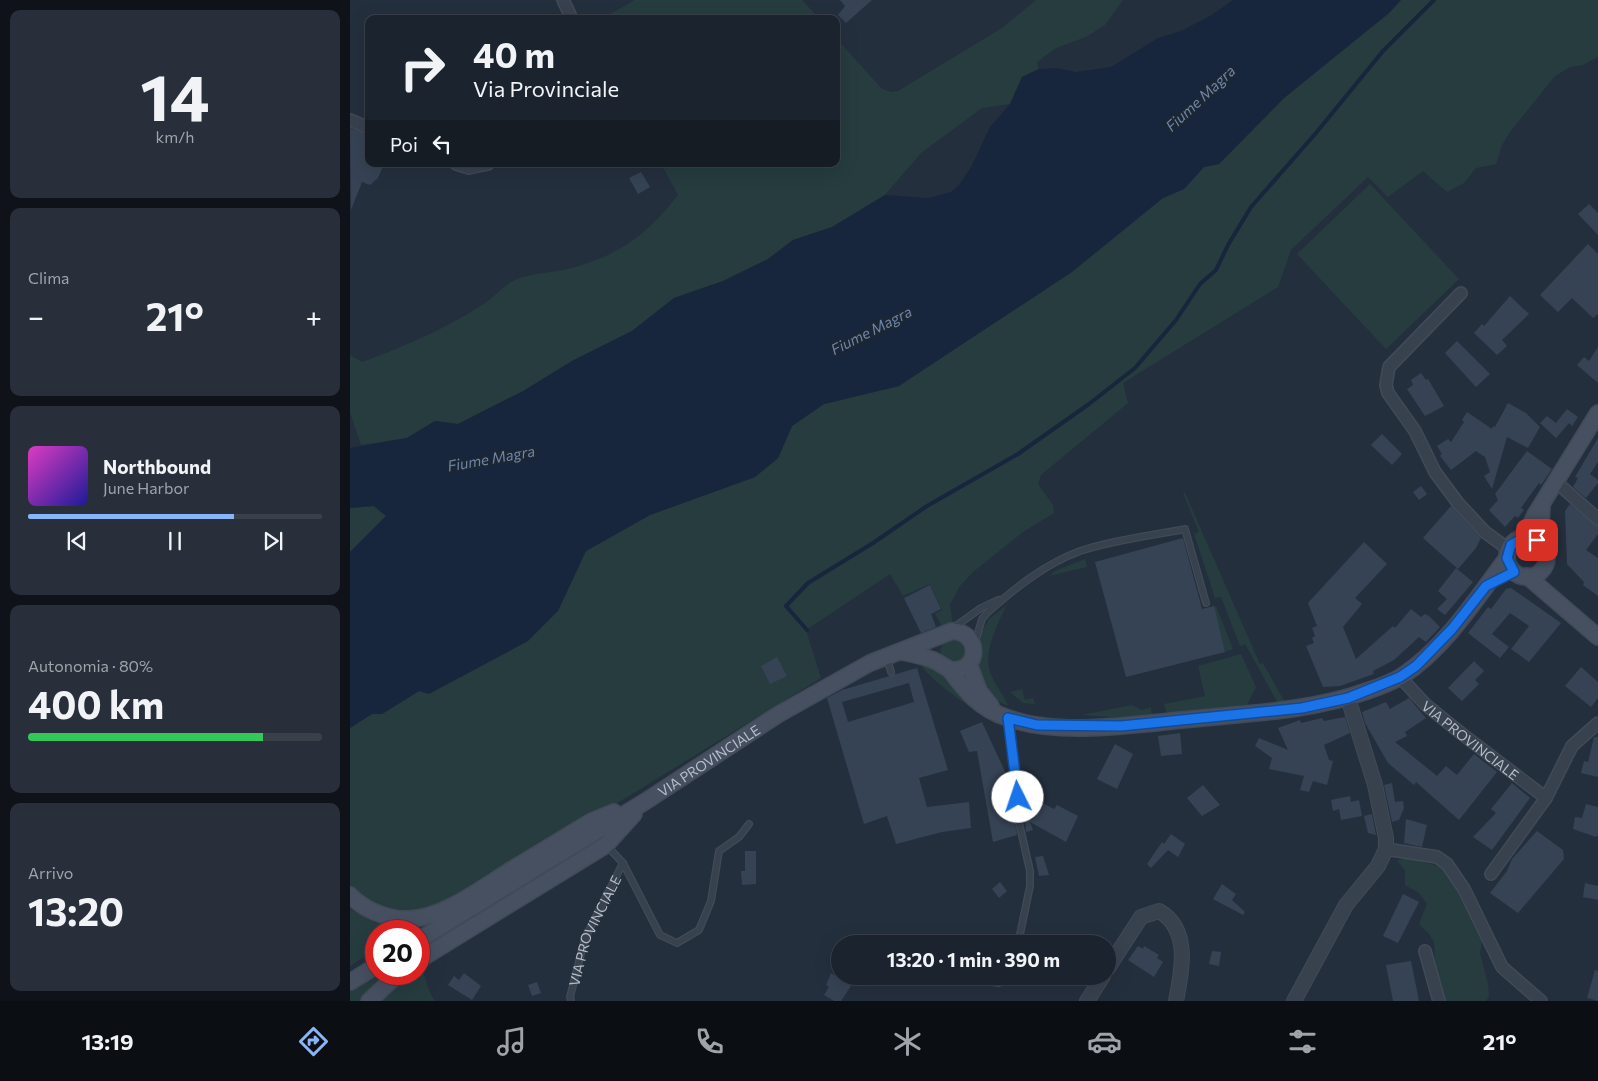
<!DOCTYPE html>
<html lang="it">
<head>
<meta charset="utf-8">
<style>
  :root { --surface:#1b232e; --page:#282f3a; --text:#f1f3f6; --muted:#a0a4aa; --line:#39404a; --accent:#8ab4f8 }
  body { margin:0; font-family:Commissioner,sans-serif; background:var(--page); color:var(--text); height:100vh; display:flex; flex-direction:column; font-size:19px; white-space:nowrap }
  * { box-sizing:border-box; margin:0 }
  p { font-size:16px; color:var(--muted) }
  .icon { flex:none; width:28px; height:28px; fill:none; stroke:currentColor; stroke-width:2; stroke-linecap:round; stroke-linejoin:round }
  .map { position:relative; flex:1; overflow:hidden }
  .drawer { display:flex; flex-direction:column; gap:10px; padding:10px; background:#0f1319; width:350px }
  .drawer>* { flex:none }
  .top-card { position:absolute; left:15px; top:15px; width:475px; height:152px; border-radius:10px; box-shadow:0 5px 20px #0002,0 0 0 1px var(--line); background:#1b232e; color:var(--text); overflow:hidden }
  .speed { position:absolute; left:15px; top:920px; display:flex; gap:10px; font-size:25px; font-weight:700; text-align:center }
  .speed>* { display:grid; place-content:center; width:65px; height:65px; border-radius:50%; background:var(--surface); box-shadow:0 5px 20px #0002,0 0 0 1px var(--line); line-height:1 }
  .speed .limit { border:8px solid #d22; background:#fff; color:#111 }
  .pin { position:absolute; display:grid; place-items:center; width:42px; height:42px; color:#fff; margin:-21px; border-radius:10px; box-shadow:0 2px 8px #0006 }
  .me { position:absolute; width:55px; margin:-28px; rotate:356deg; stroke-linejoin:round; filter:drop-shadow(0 0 4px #0008) }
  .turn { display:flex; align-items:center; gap:18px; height:105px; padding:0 25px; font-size:22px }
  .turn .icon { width:65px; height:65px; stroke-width:2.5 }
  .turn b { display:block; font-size:35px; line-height:42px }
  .then { display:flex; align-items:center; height:48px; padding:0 25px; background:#0003; gap:10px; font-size:19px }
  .big { font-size:38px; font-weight:700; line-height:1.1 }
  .drawer .card { flex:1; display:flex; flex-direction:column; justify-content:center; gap:8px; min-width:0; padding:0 18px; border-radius:10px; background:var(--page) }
  .drawer .dial { align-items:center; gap:0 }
  .dial b { font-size:65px; line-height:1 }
  .song { display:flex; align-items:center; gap:15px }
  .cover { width:60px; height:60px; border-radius:8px; background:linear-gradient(135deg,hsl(310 70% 55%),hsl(240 70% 35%)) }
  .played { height:5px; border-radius:2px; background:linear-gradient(90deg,var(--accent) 70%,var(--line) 70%) }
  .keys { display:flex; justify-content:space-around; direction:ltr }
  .heat { display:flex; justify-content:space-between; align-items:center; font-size:28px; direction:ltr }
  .charge { height:8px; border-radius:4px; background:linear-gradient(90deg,#34c759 80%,var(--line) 0) }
  .trip { position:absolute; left:481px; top:935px; width:285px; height:50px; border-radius:25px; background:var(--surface); box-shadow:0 5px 20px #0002,0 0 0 1px var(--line); font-weight:700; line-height:50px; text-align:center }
  .menu { display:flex; height:80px; justify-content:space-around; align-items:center; background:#0b0e12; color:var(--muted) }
  .menu .icon { width:35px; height:35px }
  .menu .current { color:var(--accent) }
  .menu b { font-size:22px; color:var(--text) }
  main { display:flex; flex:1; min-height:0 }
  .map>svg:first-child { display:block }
  .green { fill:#263c3f }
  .water { fill:#17263c }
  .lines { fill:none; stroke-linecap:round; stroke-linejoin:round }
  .stream { stroke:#17263c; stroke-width:4 }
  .building { fill:#364354; fill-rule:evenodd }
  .service-casing { stroke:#414a57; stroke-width:8 }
  .minor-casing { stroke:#414a57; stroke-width:14 }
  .tertiary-casing { stroke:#414a57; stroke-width:16 }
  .secondary-casing { stroke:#414a57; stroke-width:18 }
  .service { stroke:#38414e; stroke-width:5.5 }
  .minor { stroke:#38414e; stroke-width:11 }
  .tertiary { stroke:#38414e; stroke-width:14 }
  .secondary { stroke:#465061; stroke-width:15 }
  .route-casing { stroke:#114b97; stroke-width:12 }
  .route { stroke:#1a73e8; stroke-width:9 }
  .labels { text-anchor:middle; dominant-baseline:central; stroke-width:5; stroke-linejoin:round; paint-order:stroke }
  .street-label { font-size:14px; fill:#b4bcc9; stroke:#1d2633 }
  .water-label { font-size:15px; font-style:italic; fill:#6d86a8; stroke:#1d2633 }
</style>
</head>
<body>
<main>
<section class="drawer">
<div class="card dial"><b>14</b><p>km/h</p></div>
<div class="card"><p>Clima</p>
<div class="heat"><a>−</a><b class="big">21°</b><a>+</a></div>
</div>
<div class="card">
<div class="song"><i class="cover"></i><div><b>Northbound</b><p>June Harbor</p></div></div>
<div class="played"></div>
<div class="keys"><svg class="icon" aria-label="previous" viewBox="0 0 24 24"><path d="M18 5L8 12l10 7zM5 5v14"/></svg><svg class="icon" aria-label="pause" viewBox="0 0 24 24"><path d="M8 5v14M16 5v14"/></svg><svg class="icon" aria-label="next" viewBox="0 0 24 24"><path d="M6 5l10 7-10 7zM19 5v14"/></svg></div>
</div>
<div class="card"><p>Autonomia · 80%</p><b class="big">400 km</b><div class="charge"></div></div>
<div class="card"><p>Arrivo</p><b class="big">13:20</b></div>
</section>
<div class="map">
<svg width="1248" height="1001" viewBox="0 0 1248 1001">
  <rect width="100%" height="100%" fill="#242f3e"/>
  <g class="green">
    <polygon points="285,0 452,0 470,19 251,19"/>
    <path d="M686,0h87l-18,25 -19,12 -30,11 -19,14 2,7 -17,8 -12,27 -28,4 -61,45 -36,42 -53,32 -39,13 -25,19 -45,22 -49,17 -42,33 -60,30 -47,29 -67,34 -23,-3 -28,17 -46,7 -11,-33v-57l12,7c41,-15 83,-33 120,-57 11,-7 21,-19 33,-25 15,-7 36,-7 52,-11 50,-12 80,-34 111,-74l-17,-31h175v-126l46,51 9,3 7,-1 104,-63z"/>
    <polygon points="1051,0 1248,0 1248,57 1233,65 1220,67 1205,76 1160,132 1152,145 1146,164 1126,168 1114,183 1097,192 1073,171 1038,197 1018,177 941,250 928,287 773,383 778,403 691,475 688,484 703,505 704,513 673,532 623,572 609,587 600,605 603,624 594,630 585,614 592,610 580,584 553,596 540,574 456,630 471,678 103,904 55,919 0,894 0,728 22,714 32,714 69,691 236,551 300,515 405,477 428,458 442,426 474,404 549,386 813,198 834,189 854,167 869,164 934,98 1039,13"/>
    <polygon points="1020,184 1109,279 1036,349 947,254"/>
    <polygon points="833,493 835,493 910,664 913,663 937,706 930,707 895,644 890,646 871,597 865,598 844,534 849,532"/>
    <polygon points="24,506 36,516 0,552 0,508"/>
    <polygon points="735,559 737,567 699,576 705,571"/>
    <path d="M656,606c-9,20 -22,43 -16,66 4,12 14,23 18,34l-15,-7 -12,-13 -6,-17 6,-17v-18l8,-15z"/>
    <polygon points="866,606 883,649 875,652 863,607"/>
    <polygon points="599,637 612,638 620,653 608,665 593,659 590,651 593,643"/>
    <polygon points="891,654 906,687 897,705 817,714 814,704 855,696 848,666"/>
    <path d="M567,660c27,7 46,33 64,53 -19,-10 -53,-35 -64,-53z"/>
    <polygon points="672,689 675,700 683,698 685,704 673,703 660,692"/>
    <polygon points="782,705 792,710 801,707 802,715 774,718 731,715"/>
    <polygon points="1059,858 1091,867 1105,883 1132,941 1130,953 1138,984 1139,996 1136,1001 1094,1001 1085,965 1084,942 1079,934 1069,924 1077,904 1069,893 1055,885 1055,871 1047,860"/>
    <polygon points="0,909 26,923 61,928 55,931 26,931 26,949 0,966"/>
    <path d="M69,964c8,12 7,25 16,37h-66l29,-27h21z"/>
    <polygon points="29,976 36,976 13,1001 0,1001 0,991"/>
  </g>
  <polygon class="water" points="883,0 1051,0 1039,13 934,98 869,164 854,167 834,189 813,198 722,272 549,386 474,404 442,426 428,458 405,477 300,515 236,551 208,611 178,641 79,694 69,691 32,714 22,714 0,728 0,552 36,516 24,506 0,508 0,448 57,438 85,421 108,424 175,390 222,361 282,331 324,298 373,281 418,259 443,240 482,227 535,195 578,198 601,192 609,185 621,167 640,127 660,104 672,77 689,69 707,68 726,72 761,67 808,38 831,31 860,16"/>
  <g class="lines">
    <polyline class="stream" points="457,630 436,606 458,583 523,543 577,506 668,454 739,404 785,368 826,320 850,284 866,270 878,245 901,207 966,133 1033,51 1084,0"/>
  </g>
  <g class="building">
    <polygon points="490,0 522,0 496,23 488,15 495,6"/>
    <polygon points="0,128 19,135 19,164 34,164 28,178 20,185 12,182 1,210"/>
    <polygon points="291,172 300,187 288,194 279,178"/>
    <polygon points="1239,204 1248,213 1248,235 1228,214"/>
    <polygon points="1238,244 1248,254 1248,314 1243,318 1222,298 1208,312 1190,295"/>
    <polygon points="1160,296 1179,314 1152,340 1157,346 1147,355 1124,333 1132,324 1134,326"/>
    <polygon points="1107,341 1140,374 1126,387 1095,353"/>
    <polygon points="1248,347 1248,383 1227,365 1234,357 1239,361"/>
    <polygon points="1071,373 1076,380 1078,379 1094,406 1075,416 1057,389 1063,385 1061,380"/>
    <polygon points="1158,403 1176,413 1190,427 1178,448 1157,437 1142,489 1134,476 1140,472 1135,457 1126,451 1101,470 1090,456 1092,454 1087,446 1098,439 1101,442 1114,422 1112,420 1117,412 1142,429 1143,426 1145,427"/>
    <polygon points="1217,409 1228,417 1222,426 1219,423 1206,438 1190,423 1197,416 1206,423"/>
    <polygon points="1032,434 1052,454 1042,465 1021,445"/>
    <polygon points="1248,438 1248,462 1240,474 1248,480 1248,483 1236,498 1223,487 1228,478 1225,477"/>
    <polygon points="1177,451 1202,469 1191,485 1189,483 1171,508 1174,510 1168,518 1165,516 1155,527 1139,510 1148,500 1145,494"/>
    <polygon points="1071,486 1077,494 1069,500 1063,492"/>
    <polygon points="1220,504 1248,526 1248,534 1236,550 1248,558 1248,596 1233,585 1234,582 1217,564 1215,511"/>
    <polygon points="1101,506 1131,538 1126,548 1108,569 1073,538"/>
    <polygon points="833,538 852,609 864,606 875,652 776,677 745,562"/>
    <polygon points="1014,542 1037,564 1005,598 1012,604 993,627 1006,659 1043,626 1045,628 1061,609 1071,617 1075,614 1079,616 1090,627 1076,642 1069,637 1044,660 1023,671 1024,674 990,686 973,687 956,646 964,643 962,638 965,636 962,628 967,626 958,603"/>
    <polygon points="1106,568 1123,582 1095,615 1087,609 1097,599 1088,591"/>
    <polygon points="580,585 591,609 581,614 586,627 571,633 554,598"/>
    <polygon points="1161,588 1211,623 1179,662 1161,649 1179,626 1160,613 1142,634 1159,647 1150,658 1118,633 1138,607 1141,609 1156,589"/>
    <polygon points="427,657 437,676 420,684 411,666"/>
    <polygon points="1124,661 1134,671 1125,680 1129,684 1112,701 1098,688"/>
    <polygon points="1231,667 1248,682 1248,698 1241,707 1215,686"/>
    <path d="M567,668l31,102 -29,8 8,29 42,-5 2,26 -29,4 -46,12 -9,-28 -23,8 -37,-126 15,-8zM559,683l5,19 -66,20 -6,-20z"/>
    <polygon points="1059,698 1076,718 1055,732 1057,736 1045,742 1087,776 1096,766 1107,775 1124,754 1147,772 1109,820 1066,782 1064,785 1038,763 1015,723 1012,712 1036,702 1040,709"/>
    <polygon points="995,717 1000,733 974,745 979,760 983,761 977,785 963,781 959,792 950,790 954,776 919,769 922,758 905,746 909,738 938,750 928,728 950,720 951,723 972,718 974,721"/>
    <polygon points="632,722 658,778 667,835 643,842 627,751 619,752 610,731"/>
    <polygon points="830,733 832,754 811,756 808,736"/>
    <polygon points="1244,737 1248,737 1248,777 1231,773 1234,761 1238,762"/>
    <polygon points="765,744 783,754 767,789 747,779"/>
    <polygon points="1042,783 1045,802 1053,801 1054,808 1049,820 1042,822 1034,785"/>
    <polygon points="1162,783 1180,798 1142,850 1123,837 1146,813 1141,809"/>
    <polygon points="853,785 870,805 852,816 837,798"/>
    <polygon points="677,795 704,809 707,805 728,816 716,842 680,822 683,830 676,832 673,802"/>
    <polygon points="1000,796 1001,802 1009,800 1012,816 991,820 989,809 983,811 981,800"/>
    <polygon points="1236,804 1248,807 1248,835 1246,837 1223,829 1225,817 1232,818"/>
    <polygon points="1022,814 1026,835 1018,833 1014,816"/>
    <polygon points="1056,819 1077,825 1072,847 1054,843"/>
    <polygon points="1187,831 1213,850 1214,859 1168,913 1140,893 1157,871 1162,859"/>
    <polygon points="821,834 835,844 828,857 818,850 801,868 797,864 812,842 814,844"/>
    <polygon points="395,851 406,851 406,884 392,885 391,871 395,871"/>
    <polygon points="693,856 699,875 689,876 685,857"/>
    <polygon points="650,882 657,891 649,898 642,889"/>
    <polygon points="1235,883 1248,886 1248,900 1233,897"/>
    <polygon points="872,884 886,894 882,900 895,912 893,915 863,899"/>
    <polygon points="1053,894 1069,902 1048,943 1033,936"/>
    <polygon points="788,946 793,949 794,946 809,955 807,958 813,962 804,977 778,960"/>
    <polygon points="862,951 871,952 869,966 859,964"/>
    <polygon points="1061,961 1069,1001 1043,1001 1036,965"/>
    <polygon points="1245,970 1248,971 1248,1001 1237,998"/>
    <polygon points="114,973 131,986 122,1000 98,985 104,976 109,980"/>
    <polygon points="481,973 501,986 491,1001 484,1001 474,995 479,987 476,985"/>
    <polygon points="187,982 191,993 182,996 178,985"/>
  </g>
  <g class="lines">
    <g class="service-casing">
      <g id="service">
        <polyline points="603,628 631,608 648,600"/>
        <path d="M625,643l7,-24 6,-7c27,-24 57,-48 92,-61 33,-11 70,-15 105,-22l21,74"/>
        <polyline points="537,658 541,672"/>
        <polyline points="659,720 668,784 668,818 680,871 680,886 668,944"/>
        <polyline points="257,846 273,863 310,935 327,943 349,930 361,901 369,851 389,837 399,824"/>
        <polyline points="635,981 649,983 659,976"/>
        <path id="s1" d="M221,1001l-1,-4 15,-59 38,-75"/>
      </g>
    </g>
    <g class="minor-casing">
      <g id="minor">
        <polyline points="213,0 222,19"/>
        <polyline points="0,120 19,128"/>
        <polyline points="106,164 119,168 138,164"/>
        <polyline points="1111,293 1039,367 1036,385 1038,393 1065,431 1085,472 1108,503 1135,532 1158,549"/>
        <polyline points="1205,481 1248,519"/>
        <path id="s2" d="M1050,677l26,28 36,29 84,64"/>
        <polyline points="1036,849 1087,857 1097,864 1114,889 1152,967 1191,1001"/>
        <polyline points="1141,874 1196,798 1222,746 1248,723"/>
        <polyline points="1075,951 1089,1001"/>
      </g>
    </g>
    <g class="tertiary-casing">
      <g id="tertiary">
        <path d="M758,968l33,-51 18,-6c32,18 23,60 17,90"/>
        <polyline points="737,1001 753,976"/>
        <polyline points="944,1001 996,905 1028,866 1036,849 1036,838 1025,785 998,698"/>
      </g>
    </g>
    <g class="secondary-casing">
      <g id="secondary">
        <polyline points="1175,537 1185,515 1248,413"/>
        <circle cx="1177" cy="557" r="20"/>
        <polyline points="1190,542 1192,505"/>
        <polyline points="1177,576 1248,637"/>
        <polyline points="619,664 629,691 641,706"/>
        <path d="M599,669c17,23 31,40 59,49 52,19 130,6 184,1 59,-6 119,-8 175,-28 12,-4 24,-8 35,-15 43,-28 74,-77 105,-118"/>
        <path d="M0,895c13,14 36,24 55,24 34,2 77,-31 106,-49 27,-16 54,-33 81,-49l22,-9"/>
        <path id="s3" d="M69,940l227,-139 133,-87 91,-51 82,-32c29,1 28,39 2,39 -8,0 -13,-7 -21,-10 -10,-4 -20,-6 -31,-8"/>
        <polyline points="69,960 256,845 284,814"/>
        <polyline points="0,982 26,966"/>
        <polyline points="19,1001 48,974"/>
      </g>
    </g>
    <use href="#service" class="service"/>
    <use href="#minor" class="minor"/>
    <use href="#tertiary" class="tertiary"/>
    <use href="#secondary" class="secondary"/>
  </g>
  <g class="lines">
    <g class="route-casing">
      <polyline id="route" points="668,797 658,718 687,725 771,726 952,708 998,698 1050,677 1066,666 1102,629 1136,586 1164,572 1157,558 1161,545 1175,537 1187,540"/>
    </g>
    <use href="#route" class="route"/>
  </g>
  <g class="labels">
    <g class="street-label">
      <text stroke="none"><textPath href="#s2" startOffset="95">VIA PROVINCIALE</textPath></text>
      <text stroke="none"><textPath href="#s3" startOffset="341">VIA PROVINCIALE</textPath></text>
      <text stroke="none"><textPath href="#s1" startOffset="75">VIA PROVINCIALE</textPath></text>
    </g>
    <g class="water-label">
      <text transform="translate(850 98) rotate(-43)">Fiume Magra</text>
      <text transform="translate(521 330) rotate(-27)">Fiume Magra</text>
      <text transform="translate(141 458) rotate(-10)">Fiume Magra</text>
    </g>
  </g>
</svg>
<div class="speed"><div class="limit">20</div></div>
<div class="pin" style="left:1187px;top:540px;background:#d93025"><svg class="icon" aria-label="arrive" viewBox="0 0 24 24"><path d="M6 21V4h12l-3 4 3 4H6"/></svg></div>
<svg class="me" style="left:668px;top:797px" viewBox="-20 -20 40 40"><circle r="19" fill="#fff"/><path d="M0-13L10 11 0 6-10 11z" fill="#1a73e8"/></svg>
<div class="trip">13:20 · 1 min · 390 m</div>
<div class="top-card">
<div class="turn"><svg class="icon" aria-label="right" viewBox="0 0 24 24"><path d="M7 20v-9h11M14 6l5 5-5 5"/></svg><div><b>40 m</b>Via Provinciale</div></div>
<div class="then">Poi<svg class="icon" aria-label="left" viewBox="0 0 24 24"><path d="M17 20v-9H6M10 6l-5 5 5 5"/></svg></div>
</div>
</div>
</main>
<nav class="menu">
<b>13:19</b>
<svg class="icon current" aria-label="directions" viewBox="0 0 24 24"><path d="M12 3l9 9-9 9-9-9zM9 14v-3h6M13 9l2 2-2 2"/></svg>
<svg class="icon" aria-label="music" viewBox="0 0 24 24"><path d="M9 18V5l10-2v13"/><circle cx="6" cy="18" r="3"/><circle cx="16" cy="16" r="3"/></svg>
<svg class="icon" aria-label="phone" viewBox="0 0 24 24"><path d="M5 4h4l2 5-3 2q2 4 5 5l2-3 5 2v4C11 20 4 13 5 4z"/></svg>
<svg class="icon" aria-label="climate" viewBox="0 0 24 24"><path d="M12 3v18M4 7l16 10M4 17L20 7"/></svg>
<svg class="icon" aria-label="car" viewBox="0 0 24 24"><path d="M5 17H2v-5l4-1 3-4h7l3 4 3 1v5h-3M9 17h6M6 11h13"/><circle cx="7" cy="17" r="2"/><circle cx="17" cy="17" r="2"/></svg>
<svg class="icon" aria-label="filters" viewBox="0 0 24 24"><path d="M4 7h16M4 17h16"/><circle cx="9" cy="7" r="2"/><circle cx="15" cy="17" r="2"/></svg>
<b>21°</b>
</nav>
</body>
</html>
